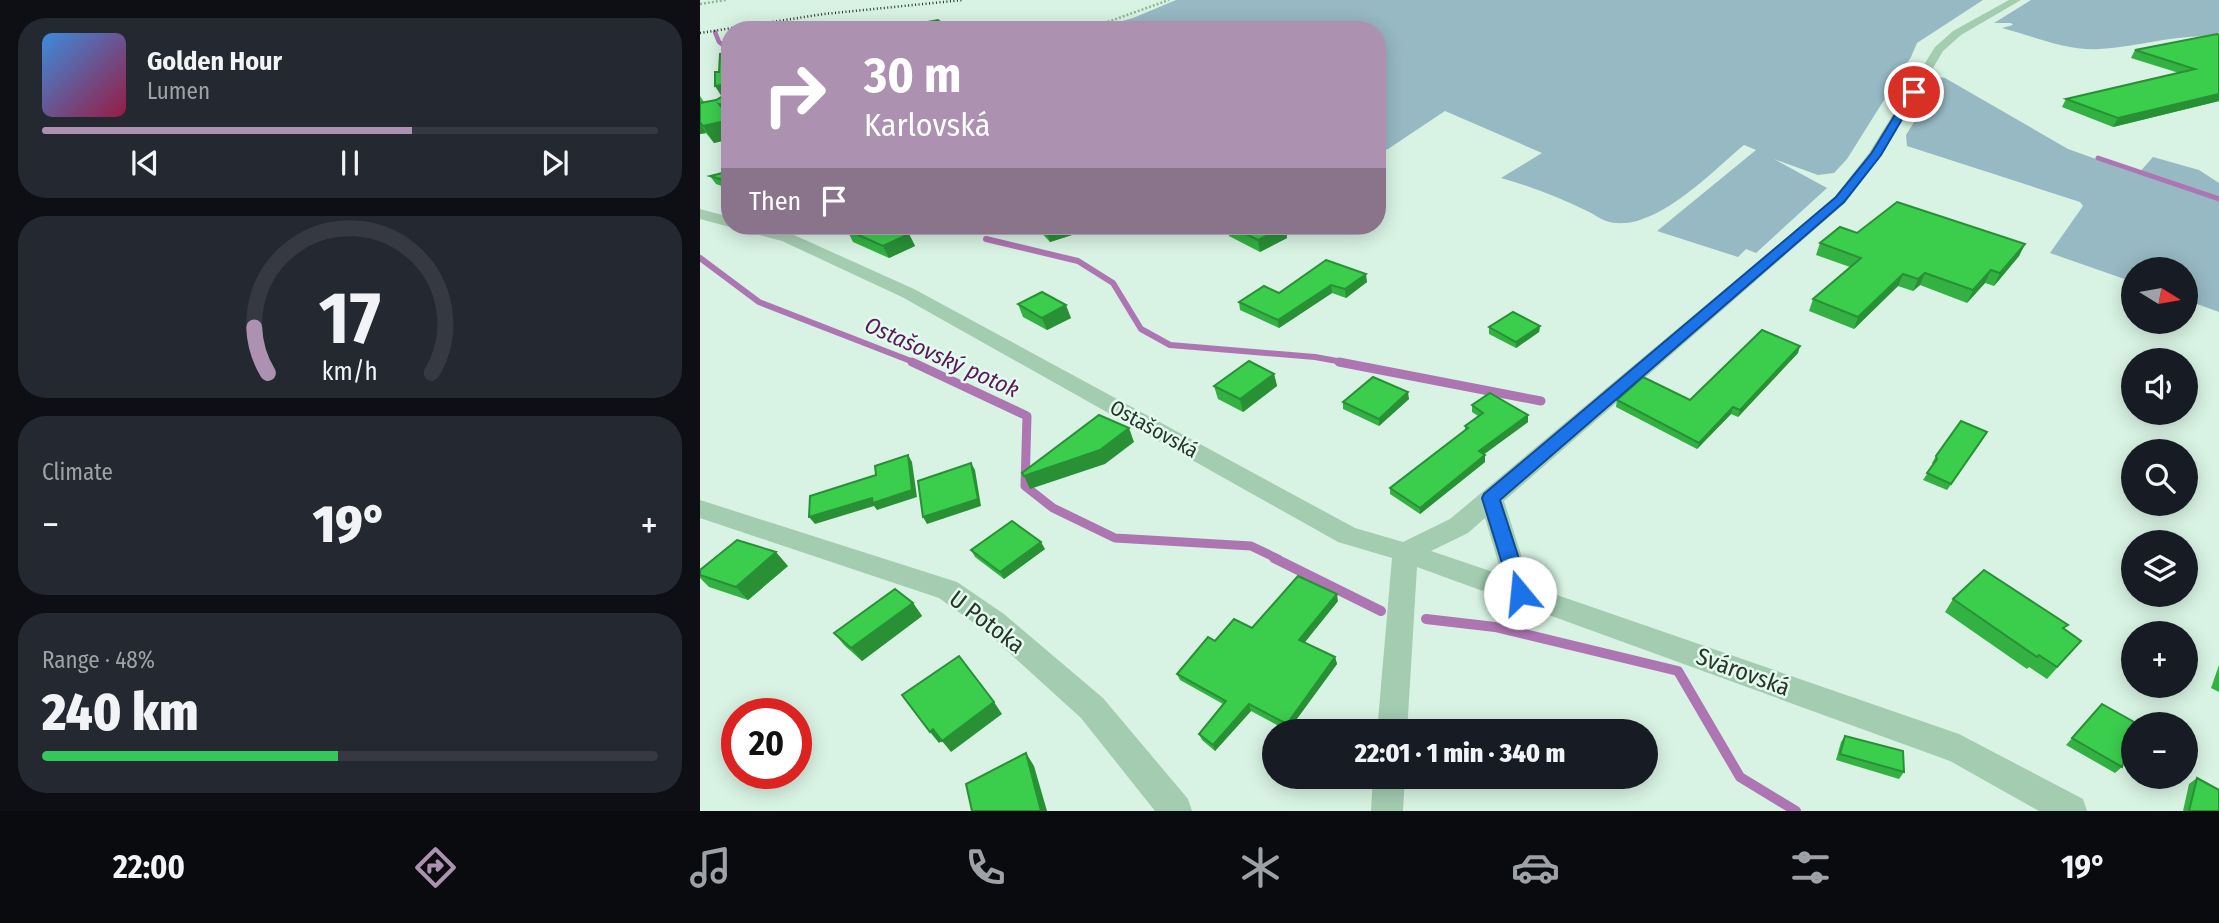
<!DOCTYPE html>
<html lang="en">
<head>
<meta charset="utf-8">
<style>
  :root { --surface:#171b24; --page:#242831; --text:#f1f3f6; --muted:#9ea1a6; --line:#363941; --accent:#ac91b0 }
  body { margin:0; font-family:"Fira Sans Condensed",sans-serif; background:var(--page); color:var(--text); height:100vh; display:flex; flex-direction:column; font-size:26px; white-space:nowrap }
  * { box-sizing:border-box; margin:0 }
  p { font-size:23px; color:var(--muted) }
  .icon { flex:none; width:38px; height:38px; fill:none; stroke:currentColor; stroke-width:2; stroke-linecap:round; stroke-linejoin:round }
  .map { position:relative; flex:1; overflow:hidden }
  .panel { display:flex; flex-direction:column; gap:18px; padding:18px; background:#0d0f14; width:700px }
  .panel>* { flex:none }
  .guide { position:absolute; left:21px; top:21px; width:665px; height:214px; border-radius:28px; box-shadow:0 4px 18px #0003; background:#ac91b0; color:#fff; overflow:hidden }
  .needle { width:46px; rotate:101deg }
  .fabs { position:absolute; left:1421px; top:257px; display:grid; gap:14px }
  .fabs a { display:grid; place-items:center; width:77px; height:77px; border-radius:50%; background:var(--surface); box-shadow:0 4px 18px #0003; font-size:35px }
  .speed { position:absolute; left:21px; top:698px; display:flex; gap:14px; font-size:35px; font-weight:700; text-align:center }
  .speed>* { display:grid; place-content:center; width:91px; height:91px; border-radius:50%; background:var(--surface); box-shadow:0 4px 18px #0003; line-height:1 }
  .speed .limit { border:10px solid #d22; background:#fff; color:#111 }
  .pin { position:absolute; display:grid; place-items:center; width:60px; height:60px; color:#fff; margin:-30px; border:4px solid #fff; border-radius:50%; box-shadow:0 2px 7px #0007 }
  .me { position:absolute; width:77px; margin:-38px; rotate:343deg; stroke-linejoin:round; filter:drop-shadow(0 0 5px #0008) }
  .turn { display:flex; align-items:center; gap:24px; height:147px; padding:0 28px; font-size:32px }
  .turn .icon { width:91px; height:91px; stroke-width:2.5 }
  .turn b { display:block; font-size:49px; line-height:60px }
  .then { display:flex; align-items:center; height:66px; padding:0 28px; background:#0003; gap:14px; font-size:26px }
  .big { font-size:52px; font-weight:800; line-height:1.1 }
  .panel .widget { flex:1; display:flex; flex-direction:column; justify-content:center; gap:10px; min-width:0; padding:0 24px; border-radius:28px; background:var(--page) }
  .panel .dial { align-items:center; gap:0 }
  .dial svg { height:182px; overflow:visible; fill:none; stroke:var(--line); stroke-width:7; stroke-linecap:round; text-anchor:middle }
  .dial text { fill:var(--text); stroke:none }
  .song { display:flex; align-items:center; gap:21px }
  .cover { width:84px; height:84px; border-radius:10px; background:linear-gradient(135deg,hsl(210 70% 55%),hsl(340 70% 35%)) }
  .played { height:7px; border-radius:4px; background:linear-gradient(90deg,var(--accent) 60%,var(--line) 60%) }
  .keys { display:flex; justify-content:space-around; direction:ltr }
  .heat { display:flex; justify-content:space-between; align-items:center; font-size:38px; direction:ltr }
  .charge { height:10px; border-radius:5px; background:linear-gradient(90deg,#34c759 48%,var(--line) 0) }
  .trip { position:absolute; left:562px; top:719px; width:396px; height:70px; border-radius:35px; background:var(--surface); box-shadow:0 4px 18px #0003; font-weight:800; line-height:70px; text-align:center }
  .menu { display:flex; height:112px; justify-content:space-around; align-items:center; background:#090b0e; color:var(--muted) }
  .menu .icon { width:49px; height:49px }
  .menu .selected { color:var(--accent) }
  .menu b { font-size:32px; color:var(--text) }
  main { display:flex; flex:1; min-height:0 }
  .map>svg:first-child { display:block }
  .green { fill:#97b9c3 }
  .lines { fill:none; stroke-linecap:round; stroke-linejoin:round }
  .stream-far4 { stroke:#ad75b2; stroke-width:4.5 }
  .stream-far3 { stroke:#ad75b2; stroke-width:5 }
  .stream-far2 { stroke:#ad75b2; stroke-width:6 }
  .stream-far1 { stroke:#ad75b2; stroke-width:9 }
  .stream { stroke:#ad75b2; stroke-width:10 }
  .path { stroke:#8eb89b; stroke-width:2.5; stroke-dasharray:2 2; stroke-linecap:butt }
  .minor { fill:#a4ccb1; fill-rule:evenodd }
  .rail { stroke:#263629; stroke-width:2.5; stroke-dasharray:1 2.5; stroke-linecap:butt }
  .wall { fill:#33b142 }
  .shaded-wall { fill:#299036 }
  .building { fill:#3bce4d; stroke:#299036; stroke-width:2 }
  .route { fill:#1a73e8; stroke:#114b97; stroke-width:2 }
  .labels { text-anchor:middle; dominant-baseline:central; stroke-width:5; stroke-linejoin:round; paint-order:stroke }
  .street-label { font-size:21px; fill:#263629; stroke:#e5faee }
  .water-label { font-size:23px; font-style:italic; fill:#57195a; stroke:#e5faee }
  .near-street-label { font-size:24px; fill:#263629; stroke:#e5faee }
</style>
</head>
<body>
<main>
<section class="panel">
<div class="widget">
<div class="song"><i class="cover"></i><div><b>Golden Hour</b><p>Lumen</p></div></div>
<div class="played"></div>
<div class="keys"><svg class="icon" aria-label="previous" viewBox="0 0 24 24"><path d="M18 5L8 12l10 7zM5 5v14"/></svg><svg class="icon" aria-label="pause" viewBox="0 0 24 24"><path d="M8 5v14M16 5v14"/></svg><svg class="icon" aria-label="next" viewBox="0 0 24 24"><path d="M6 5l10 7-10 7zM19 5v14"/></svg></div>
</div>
<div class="widget dial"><svg viewBox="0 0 100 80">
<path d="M14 69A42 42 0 1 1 86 69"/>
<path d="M14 69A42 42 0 0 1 8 49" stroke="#ac91b0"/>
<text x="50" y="56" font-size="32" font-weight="700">17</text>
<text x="50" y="72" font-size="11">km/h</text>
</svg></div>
<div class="widget"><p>Climate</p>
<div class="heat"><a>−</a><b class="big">19°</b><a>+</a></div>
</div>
<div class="widget"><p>Range · 48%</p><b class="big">240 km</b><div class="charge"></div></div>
</section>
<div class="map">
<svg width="1519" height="811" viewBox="0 0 1519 811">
  <rect width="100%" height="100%" fill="#d8f3e3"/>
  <g class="green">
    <path d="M476,0h807l-66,43 -6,14 -64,102 -13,14 -16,2 -44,-16 53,29 -71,65 -10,-4 -8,8 -81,-26 99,-81 -12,-5c-33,27 -92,91 -138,76 -6,-2 -12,-7 -19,-10 -27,-13 -57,-25 -86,-33l41,-25 -97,-42 -57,38 -11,4v-123h-285l41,-12z"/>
    <path d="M1331,0h188v37c-40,-4 -80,10 -120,12 -32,2 -66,-13 -97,-21l11,-3 -2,-2h-17z"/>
    <polygon points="1238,77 1245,78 1368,149 1438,174 1453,157 1499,170 1519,183 1519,312 1486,300 1486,270 1433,270 1433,282 1350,253 1383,206 1380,202 1207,146 1206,135 1229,98 1227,95"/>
  </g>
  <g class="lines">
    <polyline class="stream-far4" points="15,32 19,42 30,50"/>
    <polyline class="stream-far3" points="1398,158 1519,199"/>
    <g class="stream-far2">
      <polyline points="286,239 378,261 413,283 441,329 470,345 615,357 648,363"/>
      <polyline points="0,258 59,302 216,363"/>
    </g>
    <g class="stream-far1">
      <polyline points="212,362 327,416 325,486 353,508 415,538 551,546 578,559"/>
      <polyline points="639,362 841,401"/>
    </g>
    <g class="stream">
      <polyline points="574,558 681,611"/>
      <polyline points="726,619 795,627 978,671 1040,777 1096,811"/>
    </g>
    <g class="path">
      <polyline points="0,4 26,0"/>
      <polyline points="385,30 469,0"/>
    </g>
    <g class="minor">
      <path d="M1309,0h12l-60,35 -18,16 -61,104 -37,48 -341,298 27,85 428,148 124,65 4,12h-48l-89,-50 -533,-194 -10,165h-30l15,-174 -54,-16 -436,-245 -120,-56 -46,-12 -2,-3h26l34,9 120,54 441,239 48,14 47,-23 385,-322 34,-44 66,-106 18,-16zM785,518l17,57 -71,-24 37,-18z"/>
      <polygon points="0,209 30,217 30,226 34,226 30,227 0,219"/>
      <polygon points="0,500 257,582 304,614 403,698 488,799 492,811 455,811 381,718 284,630 239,598 0,518"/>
      <polygon points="673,777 705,777 703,811 671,811"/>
    </g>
    <polyline class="rail" points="0,33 124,14 263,0"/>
  </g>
  <g class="wall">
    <polygon points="1519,35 1519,101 1413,127 1362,107 1366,99 1479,73 1431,58 1435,50"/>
    <polygon points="30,53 30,139 14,143 6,133 0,134 0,96 4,102 16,100 22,97 19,72"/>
    <polygon points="30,171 30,189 16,184 10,176"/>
    <polygon points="335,226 397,226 397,227 350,242"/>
    <polygon points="527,226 585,226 587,238 560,252 529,236"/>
    <polygon points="147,230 209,234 215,246 189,258 153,242"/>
    <polygon points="1157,233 1325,244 1319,256 1294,286 1285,283 1267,303 1220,285 1213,291 1198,286 1154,329 1109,311 1113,299 1150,267 1116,255 1120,243"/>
    <polygon points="626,260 667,282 646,298 632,293 579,328 540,310 539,302 579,293"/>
    <polygon points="318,304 371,318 347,330 323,317"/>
    <polygon points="840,326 839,332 816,348 789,334 789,327"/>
    <polygon points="1098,353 1038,417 1031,414 997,449 916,407 917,400 990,400"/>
    <polygon points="574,374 577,386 543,412 518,399 514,386"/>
    <polygon points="709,399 679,426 643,409 643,402"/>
    <polygon points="772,405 828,415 828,422 784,454 785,455 785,462 720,514 690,494 690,488 765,431 765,426 778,416 772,412"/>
    <polygon points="1283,439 1247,490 1223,480 1233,465 1232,463 1236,456"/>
    <polygon points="345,549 304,579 275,557 271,550"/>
    <polygon points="88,566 48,600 9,587 0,578 0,570"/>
    <polygon points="1253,599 1364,629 1381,641 1347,679 1329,667 1327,669 1245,612"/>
    <polygon points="638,601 604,643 635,657 637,664 588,731 551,711 515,751 502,740 499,734 523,704 480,680 477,674 515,641"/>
    <polygon points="213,603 222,616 162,661 145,646 134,633"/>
    <polygon points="1519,665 1519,692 1511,688"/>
    <polygon points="1396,711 1422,767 1415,773 1366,745"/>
    <polygon points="1145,736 1204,772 1199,779 1136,760 1141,742"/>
    <polygon points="1497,778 1519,811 1483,811 1489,784"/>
  </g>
  <g class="shaded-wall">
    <polygon points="22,85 25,102 15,86"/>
    <polygon points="1519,94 1519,101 1413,127 1418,118"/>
    <polygon points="30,120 30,139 14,143 3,126"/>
    <polygon points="0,123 6,133 0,134"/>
    <polygon points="373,226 397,226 397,227 350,242 347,234"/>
    <polygon points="586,226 587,238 560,252 558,240"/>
    <polygon points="209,234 215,246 189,258 183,246"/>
    <polygon points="1325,244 1319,256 1294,286 1300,273"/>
    <polygon points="1291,270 1285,283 1267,303 1273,290"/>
    <polygon points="1225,273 1220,285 1213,291 1218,279"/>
    <polygon points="666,274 667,282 646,298 645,289"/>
    <polygon points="1203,274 1198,286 1154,329 1158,317"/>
    <polygon points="631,285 632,293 579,328 578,320"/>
    <polygon points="366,305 371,318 347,330 342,318"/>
    <polygon points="840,326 839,332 816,348 816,342"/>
    <polygon points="1100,346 1098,353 1038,417 1040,410"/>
    <polygon points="574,374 577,386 543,412 540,399"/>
    <polygon points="708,392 709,399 679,426 679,419"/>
    <polygon points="1033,407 1031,414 997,449 999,443"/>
    <polygon points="828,415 828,422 779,458 779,451"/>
    <polygon points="429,428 434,442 405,464 330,489 324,476"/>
    <polygon points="1287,432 1283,439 1247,490 1251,484"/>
    <polygon points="208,455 212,462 217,497 177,510 174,506 115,524 109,517"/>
    <polygon points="785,455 785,462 720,514 720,508"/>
    <polygon points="271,463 275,470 281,506 227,524 223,517"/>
    <polygon points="341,542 345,549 304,579 300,572"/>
    <polygon points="76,552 88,566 48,600 36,587"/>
    <polygon points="637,594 638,601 601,647 599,640"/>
    <polygon points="213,603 222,616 162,661 151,648"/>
    <polygon points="635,657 637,664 588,731 587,724"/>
    <polygon points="294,702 302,714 251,752 242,741"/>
    <polygon points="549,704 551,711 515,751 513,745"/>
    <polygon points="233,729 243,740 239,743 230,732"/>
    <polygon points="326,753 334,766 347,811 341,811"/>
  </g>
  <g class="building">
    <polygon points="238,20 249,30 197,30 195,28"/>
    <polygon points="1517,34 1519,35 1519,94 1418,118 1366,99 1495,69 1435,50"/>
    <polygon points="30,53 30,107 19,104 30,117 30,120 3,126 0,122 0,103 16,100 23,96 22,85 15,86 15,72 19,72 20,54"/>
    <polygon points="30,171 30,182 10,176"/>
    <polygon points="1197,202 1325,244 1300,273 1291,270 1273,290 1225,273 1218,279 1203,274 1158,317 1113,299 1161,258 1120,243 1140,227 1157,233"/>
    <polygon points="157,226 193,226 209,234 183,246 147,230"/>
    <polygon points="339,226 373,226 347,234"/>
    <polygon points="530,226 586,226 558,240"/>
    <polygon points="626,260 666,274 645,289 631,285 578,320 539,302 564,286 579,293"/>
    <polygon points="342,292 366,305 342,318 318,304"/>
    <polygon points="813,312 840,326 816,342 789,327"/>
    <polygon points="1062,330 1100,346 1040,410 1033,407 999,443 917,400 943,377 990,400"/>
    <polygon points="549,361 574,374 540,399 514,386"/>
    <polygon points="673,377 708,392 679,419 643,402"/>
    <polygon points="790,393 828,415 779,451 785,455 720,508 690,488 768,428 765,426 783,413 772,405"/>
    <polygon points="399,415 429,428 400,450 324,476 322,473"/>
    <polygon points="1261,421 1287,432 1251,484 1227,473 1237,459 1236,456"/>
    <polygon points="208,455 212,490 173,503 172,498 109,517 110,496 176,475 175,466"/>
    <polygon points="271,463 278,499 223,517 218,481"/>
    <polygon points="312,521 341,542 300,572 271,550"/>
    <polygon points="37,540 76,552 36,587 0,575 0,570"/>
    <polygon points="1284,570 1368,625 1363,628 1381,641 1357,667 1339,655 1337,657 1253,599"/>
    <polygon points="598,576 637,594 599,640 635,657 587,724 549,704 513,745 499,734 526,701 477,674 508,637 515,641 534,619 552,628"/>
    <polygon points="195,589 213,603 151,648 134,633"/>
    <polygon points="259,656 294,702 242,741 233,729 230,732 202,695"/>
    <polygon points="1402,704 1434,722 1422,767 1372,738"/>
    <polygon points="1145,736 1203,751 1204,772 1140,754"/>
    <polygon points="326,753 341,811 272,811 266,784"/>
    <polygon points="1497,778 1519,790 1519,811 1489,811"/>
  </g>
  <polygon class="route" points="1214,89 1218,92 1181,155 1144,202 800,500 830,593 827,599 820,601 813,599 782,498 784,494 1136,197 1171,154 1209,92"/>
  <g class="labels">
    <g class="street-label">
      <text transform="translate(454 429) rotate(29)">Ostašovská</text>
    </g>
    <g class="water-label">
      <text transform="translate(242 357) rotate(24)">Ostašovský potok</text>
    </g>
    <g class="near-street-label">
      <text transform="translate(287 622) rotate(37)">U Potoka</text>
      <text transform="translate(1043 672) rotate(20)">Svárovská</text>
    </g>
  </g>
</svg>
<div class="fabs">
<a><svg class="needle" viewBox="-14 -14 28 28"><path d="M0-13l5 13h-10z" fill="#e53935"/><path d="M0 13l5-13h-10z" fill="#9ea1a6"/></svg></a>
<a><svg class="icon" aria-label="sound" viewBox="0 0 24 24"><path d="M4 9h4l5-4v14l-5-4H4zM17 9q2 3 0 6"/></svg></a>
<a><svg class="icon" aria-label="search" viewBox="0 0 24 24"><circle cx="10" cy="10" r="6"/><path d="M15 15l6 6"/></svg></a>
<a><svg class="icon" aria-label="layers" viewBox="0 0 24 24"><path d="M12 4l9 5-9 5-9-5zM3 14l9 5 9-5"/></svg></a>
<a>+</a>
<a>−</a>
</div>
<div class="speed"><div class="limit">20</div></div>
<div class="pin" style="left:1214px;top:92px;background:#d93025"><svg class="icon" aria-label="arrive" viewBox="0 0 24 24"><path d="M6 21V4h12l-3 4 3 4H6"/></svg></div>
<svg class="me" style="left:820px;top:593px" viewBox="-20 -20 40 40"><circle r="19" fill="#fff"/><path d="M0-13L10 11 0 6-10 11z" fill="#1a73e8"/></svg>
<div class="trip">22:01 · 1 min · 340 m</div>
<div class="guide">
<div class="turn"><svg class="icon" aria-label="right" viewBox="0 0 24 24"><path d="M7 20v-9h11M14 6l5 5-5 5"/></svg><div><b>30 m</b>Karlovská</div></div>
<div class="then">Then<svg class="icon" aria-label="arrive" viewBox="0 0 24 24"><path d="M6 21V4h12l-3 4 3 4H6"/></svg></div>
</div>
</div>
</main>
<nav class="menu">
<b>22:00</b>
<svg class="icon selected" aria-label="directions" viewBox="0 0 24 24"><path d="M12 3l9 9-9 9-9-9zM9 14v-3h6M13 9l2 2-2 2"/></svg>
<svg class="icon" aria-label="music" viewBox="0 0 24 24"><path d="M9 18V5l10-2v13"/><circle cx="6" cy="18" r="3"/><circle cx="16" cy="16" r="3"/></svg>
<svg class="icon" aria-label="phone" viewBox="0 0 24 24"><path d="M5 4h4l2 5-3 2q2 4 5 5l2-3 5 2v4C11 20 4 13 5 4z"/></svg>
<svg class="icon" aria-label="climate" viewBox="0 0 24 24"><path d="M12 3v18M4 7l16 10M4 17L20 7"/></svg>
<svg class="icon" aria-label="car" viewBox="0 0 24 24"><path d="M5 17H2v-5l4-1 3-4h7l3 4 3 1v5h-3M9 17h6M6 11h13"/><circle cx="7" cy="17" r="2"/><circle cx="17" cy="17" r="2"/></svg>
<svg class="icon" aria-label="filters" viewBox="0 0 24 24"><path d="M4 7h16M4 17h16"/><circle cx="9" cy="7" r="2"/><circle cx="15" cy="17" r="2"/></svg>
<b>19°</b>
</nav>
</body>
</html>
